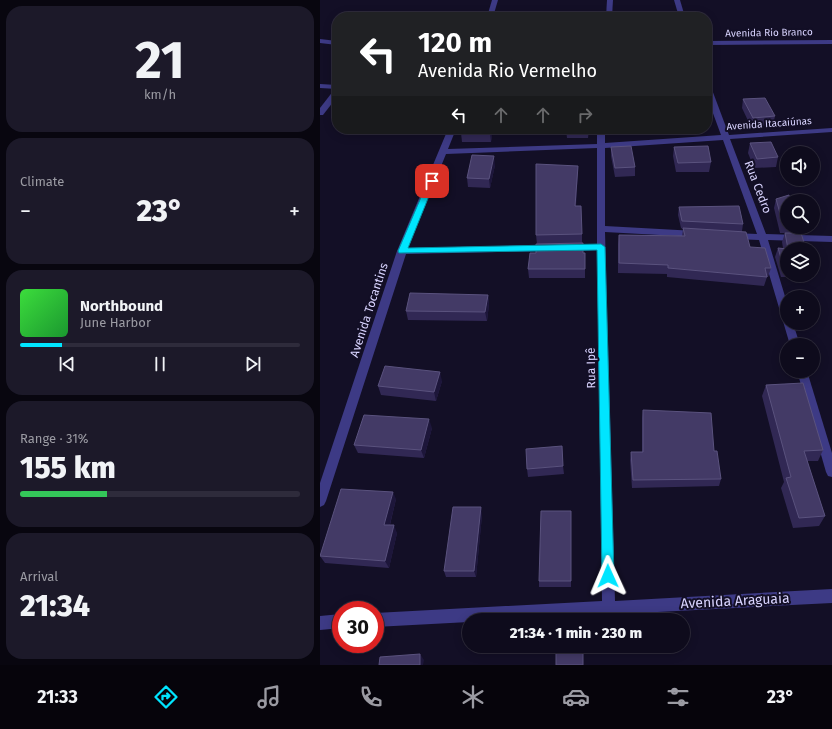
<!DOCTYPE html>
<html lang="en">
<head>
<meta charset="utf-8">
<style>
  :root { --surface:#0e0b1c; --page:#1c1929; --text:#f1f3f6; --muted:#9b9ba3; --line:#2e2b3b; --accent:#00e5ff }
  body { margin:0; font-family:"Fira Sans",sans-serif; background:var(--page); color:var(--text); height:100vh; display:flex; flex-direction:column; font-size:15px; white-space:nowrap }
  * { box-sizing:border-box; margin:0 }
  p { font-size:13px; color:var(--muted) }
  .icon { flex:none; width:22px; height:22px; fill:none; stroke:currentColor; stroke-width:2; stroke-linecap:round; stroke-linejoin:round }
  .map { position:relative; flex:1; overflow:hidden }
  .drawer { display:flex; flex-direction:column; gap:6px; padding:6px; background:#08060f; width:320px }
  .drawer>* { flex:none }
  .hud { position:absolute; left:12px; top:12px; width:380px; height:122px; border-radius:16px; box-shadow:0 2px 10px #0003,0 0 0 1px var(--line); background:#202124; color:#fff; overflow:hidden }
  .controls { position:absolute; left:460px; top:146px; display:grid; gap:8px }
  .controls a { display:grid; place-items:center; width:40px; height:40px; border-radius:50%; background:var(--surface); box-shadow:0 2px 10px #0003,0 0 0 1px var(--line); font-size:20px }
  .speed { position:absolute; left:12px; top:601px; display:flex; gap:8px; font-size:20px; font-weight:700; text-align:center }
  .speed>* { display:grid; place-content:center; width:52px; height:52px; border-radius:50%; background:var(--surface); box-shadow:0 2px 10px #0003,0 0 0 1px var(--line); line-height:1 }
  .speed .limit { border:6px solid #d22; background:#fff; color:#111 }
  .pin { position:absolute; display:grid; place-items:center; width:34px; height:34px; color:#fff; margin:-17px; border-radius:8px; box-shadow:0 2px 6px #0006 }
  .me { position:absolute; width:44px; margin:-22px; rotate:359deg; stroke-linejoin:round; filter:drop-shadow(0 0 3px #0008) }
  .turn { display:flex; align-items:center; gap:14px; height:84px; padding:0 20px; font-size:18px }
  .turn .icon { width:52px; height:52px; stroke-width:2.5 }
  .turn b { display:block; font-size:28px; line-height:34px }
  .lanes { display:flex; align-items:center; height:38px; padding:0 20px; background:#0003; justify-content:center; gap:20px; direction:ltr }
  .lanes .off { opacity:.35 }
  .big { font-size:30px; font-weight:800; line-height:1.1 }
  .drawer .widget { flex:1; display:flex; flex-direction:column; justify-content:center; gap:6px; min-width:0; padding:0 14px; border-radius:16px; background:var(--page) }
  .drawer .dial { align-items:center; gap:0 }
  .dial b { font-size:52px; line-height:1 }
  .song { display:flex; align-items:center; gap:12px }
  .cover { width:48px; height:48px; border-radius:6px; background:linear-gradient(135deg,hsl(120 70% 55%),hsl(130 70% 35%)) }
  .played { height:4px; border-radius:2px; background:linear-gradient(90deg,var(--accent) 15%,var(--line) 15%) }
  .keys { display:flex; justify-content:space-around; direction:ltr }
  .heat { display:flex; justify-content:space-between; align-items:center; font-size:22px; direction:ltr }
  .charge { height:6px; border-radius:3px; background:linear-gradient(90deg,#34c759 31%,var(--line) 0) }
  .trip { position:absolute; left:142px; top:613px; width:228px; height:40px; border-radius:20px; background:var(--surface); box-shadow:0 2px 10px #0003,0 0 0 1px var(--line); font-weight:800; line-height:40px; text-align:center }
  .tab-bar { display:flex; height:64px; justify-content:space-around; align-items:center; background:#06040b; color:var(--muted) }
  .tab-bar .icon { width:28px; height:28px }
  .tab-bar .current { color:var(--accent) }
  .tab-bar b { font-size:18px; color:var(--text) }
  main { display:flex; flex:1; min-height:0 }
  .map>svg:first-child { display:block }
  .lines { fill:none; stroke-linecap:round; stroke-linejoin:round }
  .minor { fill:#3d3a85; fill-rule:evenodd }
  .wall { fill:#312854 }
  .shaded-wall { fill:#1d163a }
  .building { fill:#433a66; stroke:#5a527e }
  .route { fill:#00e5ff; stroke:#0095a6 }
  .labels { text-anchor:middle; dominant-baseline:central; stroke-width:4; stroke-linejoin:round; paint-order:stroke }
  .far-street-label { font-size:10px; fill:#d9d4ff; stroke:#130f26 }
  .street-label { font-size:12px; fill:#d9d4ff; stroke:#130f26 }
  .near-street-label { font-size:14px; fill:#d9d4ff; stroke:#130f26 }
</style>
</head>
<body>
<main>
<section class="drawer">
<div class="widget dial"><b>21</b><p>km/h</p></div>
<div class="widget"><p>Climate</p>
<div class="heat"><a>−</a><b class="big">23°</b><a>+</a></div>
</div>
<div class="widget">
<div class="song"><i class="cover"></i><div><b>Northbound</b><p>June Harbor</p></div></div>
<div class="played"></div>
<div class="keys"><svg class="icon" aria-label="previous" viewBox="0 0 24 24"><path d="M18 5L8 12l10 7zM5 5v14"/></svg><svg class="icon" aria-label="pause" viewBox="0 0 24 24"><path d="M8 5v14M16 5v14"/></svg><svg class="icon" aria-label="next" viewBox="0 0 24 24"><path d="M6 5l10 7-10 7zM19 5v14"/></svg></div>
</div>
<div class="widget"><p>Range · 31%</p><b class="big">155 km</b><div class="charge"></div></div>
<div class="widget"><p>Arrival</p><b class="big">21:34</b></div>
</section>
<div class="map">
<svg width="512" height="665" viewBox="0 0 512 665">
  <rect width="100%" height="100%" fill="#130f26"/>
  <g class="lines">
    <g class="minor">
      <polygon points="172,0 178,0 173,17 167,17"/>
      <polygon points="287,0 293,0 292,17 286,17"/>
      <polygon points="354,0 360,0 365,17 359,17"/>
      <polygon points="0,39 17,41 17,45 0,43"/>
      <polygon points="512,40 512,44 387,45 387,41"/>
      <polygon points="0,84 17,85 17,89 0,88"/>
      <polygon points="387,85 391,87 409,135 512,128 512,132 410,139 446,234 512,236 512,242 448,240 467,303 467,323 473,323 480,345 470,345 439,240 414,239 410,236 414,233 437,234 403,140 285,148 285,226 376,231 380,234 376,237 285,232 295,601 512,589 512,603 182,620 149,620 149,622 55,627 55,613 282,601 277,250 250,251 246,248 250,245 277,244 277,148 126,154 88,248 228,245 232,248 228,251 86,254 6,501 4,505 0,507 0,483 77,251 128,129 136,129 128,149 277,144 277,129 285,129 285,143 401,135 387,97"/>
      <polygon points="14,90 17,90 17,97 3,115 0,115 0,108"/>
      <polygon points="477,371 487,371 512,453 512,477 508,476 506,472"/>
      <polygon points="21,614 21,628 0,630 0,616"/>
    </g>
  </g>
  <g class="wall">
    <polygon points="423,99 455,116 453,125 431,127 422,108"/>
    <polygon points="142,129 173,129 171,142 142,142 141,133"/>
    <polygon points="246,129 269,129 268,138 247,138"/>
    <polygon points="430,143 458,157 456,167 434,168 428,153"/>
    <polygon points="291,147 315,167 315,176 295,177 291,156"/>
    <polygon points="354,147 391,162 389,172 356,172 353,156"/>
    <polygon points="175,165 170,188 148,187 147,178"/>
    <polygon points="258,166 256,206 262,234 262,243 263,253 265,253 265,278 209,278 208,269 216,253 217,244 216,235"/>
    <polygon points="456,199 467,201 467,227 486,227 484,234 481,234 467,249 467,275 489,275 489,277 461,277 455,257 458,248 463,248 462,242 465,233 460,233 454,208"/>
    <polygon points="359,207 423,224 422,231 430,247 451,268 448,277 447,277 444,286 347,277 347,274 298,273 298,244 299,235 362,236 363,229 361,228 358,215"/>
    <polygon points="168,295 169,304 167,321 88,320 86,311"/>
    <polygon points="122,381 116,401 61,395 58,386"/>
    <polygon points="446,385 503,450 498,461 487,461 505,516 499,526 473,528 461,488 464,482 442,396"/>
    <polygon points="323,410 394,451 401,479 399,486 312,488 310,460 311,452 322,452 322,418"/>
    <polygon points="112,428 104,458 38,453 34,445"/>
    <polygon points="243,466 244,474 208,477 207,469"/>
    <polygon points="76,499 70,525 77,533 69,568 5,563 0,556"/>
    <polygon points="251,511 251,587 219,587 219,581"/>
    <polygon points="162,515 156,577 126,577 124,571"/>
  </g>
  <g class="shaded-wall">
    <polygon points="171,129 173,129 171,142 170,133"/>
    <polygon points="174,156 175,165 170,188 169,179"/>
    <polygon points="258,166 258,175 255,215 255,206"/>
    <polygon points="168,295 169,304 167,321 165,312"/>
    <polygon points="120,372 122,381 116,401 114,392"/>
    <polygon points="109,419 112,428 104,458 101,450"/>
    <polygon points="73,492 76,499 68,532 64,525"/>
    <polygon points="161,507 162,515 156,577 154,571"/>
    <polygon points="74,525 77,533 69,568 65,561"/>
    <polygon points="100,654 104,660 103,665 100,665"/>
  </g>
  <g class="building">
    <polygon points="445,98 455,116 433,118 423,99"/>
    <polygon points="142,129 171,129 170,133 141,133"/>
    <polygon points="246,129 268,129 268,130"/>
    <polygon points="451,142 458,157 437,159 430,143"/>
    <polygon points="311,146 315,167 295,168 291,147"/>
    <polygon points="388,146 391,162 358,163 354,147"/>
    <polygon points="152,155 174,156 169,179 147,178"/>
    <polygon points="216,164 258,166 255,206 261,206 262,234 216,235"/>
    <polygon points="469,195 470,201 467,201 467,224 463,224 456,199"/>
    <polygon points="419,206 423,224 362,221 359,207"/>
    <polygon points="363,228 426,232 430,247 445,248 451,268 445,268 447,277 348,268 348,265 299,263 299,235 365,236"/>
    <polygon points="465,233 481,233 486,249 467,249 467,268 464,268 458,248 468,249"/>
    <polygon points="263,243 263,253 265,253 265,269 208,269 210,253 216,253 216,244"/>
    <polygon points="90,293 168,295 165,312 86,311"/>
    <polygon points="65,366 120,372 114,392 58,386"/>
    <polygon points="483,383 503,450 484,451 505,516 479,518 466,478 471,477 446,385"/>
    <polygon points="323,410 391,413 394,451 397,451 401,479 313,480 311,452 323,452"/>
    <polygon points="44,415 109,419 101,450 34,445"/>
    <polygon points="242,446 243,466 207,469 206,449"/>
    <polygon points="21,489 73,492 64,525 74,525 65,561 0,556"/>
    <polygon points="133,507 161,507 154,571 124,571"/>
    <polygon points="221,511 251,511 251,581 219,581"/>
    <rect x="236" y="646" width="27" height="19"/>
    <polygon points="100,654 100,665 59,665 60,657"/>
  </g>
  <polygon class="route" points="112,178 115,181 88,248 281,244 285,247 294,576 292,580 288,582 284,580 282,576 277,250 79,253 78,251 108,181"/>
  <g class="labels">
    <g class="far-street-label">
      <text transform="translate(449 33) rotate(-1)">Avenida Rio Branco</text>
      <text transform="translate(449 124) rotate(-4)">Avenida Itacaiúnas</text>
    </g>
    <g class="street-label">
      <text transform="translate(438 187) rotate(69)">Rua Cedro</text>
      <text transform="translate(49 310) rotate(-72)">Avenida Tocantins</text>
      <text transform="translate(271 368) rotate(-91)">Rua Ipê</text>
    </g>
    <g class="near-street-label">
      <text transform="translate(415 601) rotate(-3)">Avenida Araguaia</text>
    </g>
  </g>
</svg>
<div class="controls">
<a><svg class="icon" aria-label="sound" viewBox="0 0 24 24"><path d="M4 9h4l5-4v14l-5-4H4zM17 9q2 3 0 6"/></svg></a>
<a><svg class="icon" aria-label="search" viewBox="0 0 24 24"><circle cx="10" cy="10" r="6"/><path d="M15 15l6 6"/></svg></a>
<a><svg class="icon" aria-label="layers" viewBox="0 0 24 24"><path d="M12 4l9 5-9 5-9-5zM3 14l9 5 9-5"/></svg></a>
<a>+</a>
<a>−</a>
</div>
<div class="speed"><div class="limit">30</div></div>
<div class="pin" style="left:112px;top:181px;background:#d93025"><svg class="icon" aria-label="arrive" viewBox="0 0 24 24"><path d="M6 21V4h12l-3 4 3 4H6"/></svg></div>
<svg class="me" style="left:288px;top:576px" viewBox="-20 -20 40 40"><path d="M0-17L14 15 0 8-14 15z" fill="#00e5ff" stroke="#fff" stroke-width="4"/></svg>
<div class="trip">21:34 · 1 min · 230 m</div>
<div class="hud">
<div class="turn"><svg class="icon" aria-label="left" viewBox="0 0 24 24"><path d="M17 20v-9H6M10 6l-5 5 5 5"/></svg><div><b>120 m</b>Avenida Rio Vermelho</div></div>
<div class="lanes"><svg class="icon" aria-label="left" viewBox="0 0 24 24"><path d="M17 20v-9H6M10 6l-5 5 5 5"/></svg><svg class="icon off" aria-label="ahead" viewBox="0 0 24 24"><path d="M12 20V5M6 11l6-6 6 6"/></svg><svg class="icon off" aria-label="ahead" viewBox="0 0 24 24"><path d="M12 20V5M6 11l6-6 6 6"/></svg><svg class="icon off" aria-label="right" viewBox="0 0 24 24"><path d="M7 20v-9h11M14 6l5 5-5 5"/></svg></div>
</div>
</div>
</main>
<nav class="tab-bar">
<b>21:33</b>
<svg class="icon current" aria-label="directions" viewBox="0 0 24 24"><path d="M12 3l9 9-9 9-9-9zM9 14v-3h6M13 9l2 2-2 2"/></svg>
<svg class="icon" aria-label="music" viewBox="0 0 24 24"><path d="M9 18V5l10-2v13"/><circle cx="6" cy="18" r="3"/><circle cx="16" cy="16" r="3"/></svg>
<svg class="icon" aria-label="phone" viewBox="0 0 24 24"><path d="M5 4h4l2 5-3 2q2 4 5 5l2-3 5 2v4C11 20 4 13 5 4z"/></svg>
<svg class="icon" aria-label="climate" viewBox="0 0 24 24"><path d="M12 3v18M4 7l16 10M4 17L20 7"/></svg>
<svg class="icon" aria-label="car" viewBox="0 0 24 24"><path d="M5 17H2v-5l4-1 3-4h7l3 4 3 1v5h-3M9 17h6M6 11h13"/><circle cx="7" cy="17" r="2"/><circle cx="17" cy="17" r="2"/></svg>
<svg class="icon" aria-label="filters" viewBox="0 0 24 24"><path d="M4 7h16M4 17h16"/><circle cx="9" cy="7" r="2"/><circle cx="15" cy="17" r="2"/></svg>
<b>23°</b>
</nav>
</body>
</html>
